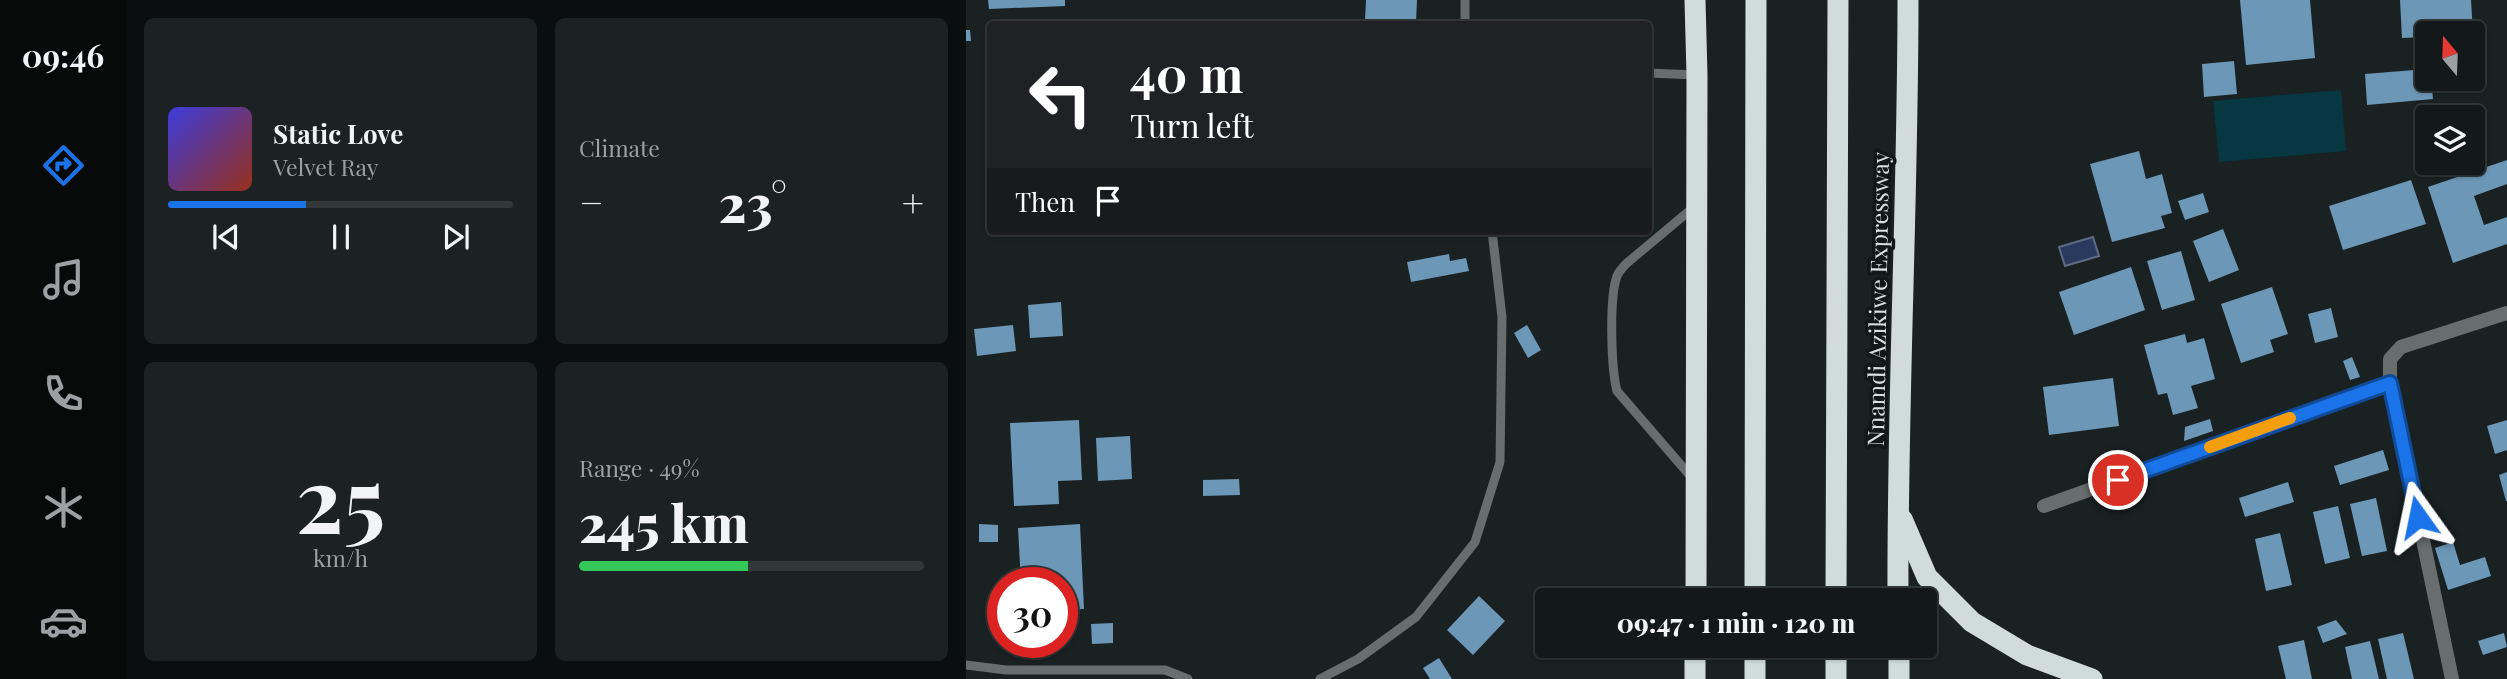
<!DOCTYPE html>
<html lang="en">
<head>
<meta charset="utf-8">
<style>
  :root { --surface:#13191a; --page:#1c2223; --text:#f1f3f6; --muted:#9da0a2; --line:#323839; --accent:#1a73e8 }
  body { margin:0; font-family:"Playfair Display",serif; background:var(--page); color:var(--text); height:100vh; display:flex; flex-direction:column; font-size:26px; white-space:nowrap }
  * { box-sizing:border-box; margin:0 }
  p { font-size:23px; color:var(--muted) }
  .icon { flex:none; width:38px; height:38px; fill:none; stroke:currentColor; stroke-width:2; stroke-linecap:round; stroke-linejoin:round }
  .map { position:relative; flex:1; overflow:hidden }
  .sheet { display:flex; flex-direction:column; gap:18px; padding:18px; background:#0a0e0e; width:840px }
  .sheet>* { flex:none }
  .hud { position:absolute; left:21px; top:21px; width:665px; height:214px; border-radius:7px; box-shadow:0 2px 5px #0004,0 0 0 2px var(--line); background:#202124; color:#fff; overflow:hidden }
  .needle { width:46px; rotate:341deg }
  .tools { position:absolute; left:1449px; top:21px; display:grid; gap:14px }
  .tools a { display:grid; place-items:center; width:70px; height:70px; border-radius:7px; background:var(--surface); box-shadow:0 2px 5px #0004,0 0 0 2px var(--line); font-size:35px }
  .speed { position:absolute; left:21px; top:567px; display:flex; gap:14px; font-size:35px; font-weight:700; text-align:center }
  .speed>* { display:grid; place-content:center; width:91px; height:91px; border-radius:50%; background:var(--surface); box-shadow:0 2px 5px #0004,0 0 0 2px var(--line); line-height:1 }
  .speed .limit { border:10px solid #d22; background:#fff; color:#111 }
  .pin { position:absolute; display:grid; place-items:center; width:60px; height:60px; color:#fff; margin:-30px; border:4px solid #fff; border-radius:50%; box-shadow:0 2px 7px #0007 }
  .me { position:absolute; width:77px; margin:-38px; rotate:348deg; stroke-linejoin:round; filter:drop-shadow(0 0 5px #0008) }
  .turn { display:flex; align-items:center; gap:24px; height:147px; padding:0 28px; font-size:32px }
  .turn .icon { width:91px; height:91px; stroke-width:2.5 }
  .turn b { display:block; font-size:49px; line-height:60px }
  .then { display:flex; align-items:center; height:66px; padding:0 28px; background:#0003; gap:14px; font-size:26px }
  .big { font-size:52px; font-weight:800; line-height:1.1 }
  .sheet .card { flex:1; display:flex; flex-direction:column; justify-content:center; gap:10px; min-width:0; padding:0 24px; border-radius:10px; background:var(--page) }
  .sheet .dial { align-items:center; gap:0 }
  .dial b { font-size:91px; line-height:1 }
  .song { display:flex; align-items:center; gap:21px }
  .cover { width:84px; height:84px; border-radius:10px; background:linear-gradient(135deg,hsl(240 70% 55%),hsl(10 70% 35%)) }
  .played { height:7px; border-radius:4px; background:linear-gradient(90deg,var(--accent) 40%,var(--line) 40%) }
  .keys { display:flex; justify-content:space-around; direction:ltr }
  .heat { display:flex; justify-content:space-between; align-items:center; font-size:38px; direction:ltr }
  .charge { height:10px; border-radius:5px; background:linear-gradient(90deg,#34c759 49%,var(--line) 0) }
  .sheet .tiles { flex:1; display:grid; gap:18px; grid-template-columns:repeat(2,1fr) }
  .trip { position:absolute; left:569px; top:588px; width:402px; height:70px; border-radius:7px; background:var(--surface); box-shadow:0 2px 5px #0004,0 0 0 2px var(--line); font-weight:800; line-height:70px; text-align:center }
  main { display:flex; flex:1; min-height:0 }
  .tabs { display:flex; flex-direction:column; width:126px; justify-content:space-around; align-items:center; background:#080a0a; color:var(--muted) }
  .tabs .icon { width:49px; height:49px }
  .tabs .selected { color:var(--accent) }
  .tabs b { font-size:32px; color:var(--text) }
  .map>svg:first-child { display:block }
  .green { fill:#073741 }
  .water { fill:#2a3a5e; stroke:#5e6b85; stroke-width:2 }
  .building { fill:#6c97b6 }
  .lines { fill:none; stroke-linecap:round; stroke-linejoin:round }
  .lane { stroke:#686d6d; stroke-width:9 }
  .street { stroke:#686d6d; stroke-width:14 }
  .highway { stroke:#d0dcdb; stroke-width:21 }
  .route-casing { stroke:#114b97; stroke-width:18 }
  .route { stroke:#1a73e8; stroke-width:12 }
  .slow { stroke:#f59e0b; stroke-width:12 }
  .labels { text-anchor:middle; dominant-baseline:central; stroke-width:7; stroke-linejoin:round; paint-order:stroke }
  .street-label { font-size:23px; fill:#d9dedf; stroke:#10181a }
</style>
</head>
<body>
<main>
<nav class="tabs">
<b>09:46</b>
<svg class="icon selected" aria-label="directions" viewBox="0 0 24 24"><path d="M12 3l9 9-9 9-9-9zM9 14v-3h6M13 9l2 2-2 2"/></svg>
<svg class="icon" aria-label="music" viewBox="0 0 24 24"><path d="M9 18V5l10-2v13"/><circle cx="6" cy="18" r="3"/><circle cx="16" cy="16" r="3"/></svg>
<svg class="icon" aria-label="phone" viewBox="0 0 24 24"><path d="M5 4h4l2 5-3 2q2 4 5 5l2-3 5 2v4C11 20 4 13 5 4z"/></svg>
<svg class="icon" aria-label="climate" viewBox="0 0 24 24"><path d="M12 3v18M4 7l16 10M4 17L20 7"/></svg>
<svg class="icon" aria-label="car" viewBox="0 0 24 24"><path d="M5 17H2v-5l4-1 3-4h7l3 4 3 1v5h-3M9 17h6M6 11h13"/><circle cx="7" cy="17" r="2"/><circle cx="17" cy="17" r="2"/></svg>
</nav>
<section class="sheet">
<div class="tiles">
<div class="card">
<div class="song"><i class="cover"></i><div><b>Static Love</b><p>Velvet Ray</p></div></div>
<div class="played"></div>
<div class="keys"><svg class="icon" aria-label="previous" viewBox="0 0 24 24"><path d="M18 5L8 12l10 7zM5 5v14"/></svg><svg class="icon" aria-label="pause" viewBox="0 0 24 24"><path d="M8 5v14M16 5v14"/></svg><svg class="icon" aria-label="next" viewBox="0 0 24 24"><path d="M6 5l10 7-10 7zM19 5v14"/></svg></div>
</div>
<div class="card"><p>Climate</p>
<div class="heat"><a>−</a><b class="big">23°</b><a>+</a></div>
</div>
<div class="card dial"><b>25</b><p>km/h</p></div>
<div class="card"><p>Range · 49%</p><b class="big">245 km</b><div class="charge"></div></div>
</div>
</section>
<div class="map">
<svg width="1541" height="679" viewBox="0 0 1541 679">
  <rect width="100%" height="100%" fill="#192123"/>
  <polygon class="green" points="1375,90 1380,151 1253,162 1247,101"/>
  <polygon class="water" points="1127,237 1133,256 1099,266 1093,247"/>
  <g class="building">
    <polygon points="22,0 99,0 99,6 23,9"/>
    <polygon points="400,0 451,0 450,22 399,20"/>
    <polygon points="1274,0 1344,0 1349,58 1280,65"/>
    <polygon points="1434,0 1505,0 1507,33 1461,33 1461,37 1436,38"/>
    <polygon points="0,30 4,30 5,41 0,41"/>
    <polygon points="1268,61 1271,94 1238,97 1236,64"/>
    <polygon points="1461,69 1461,79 1465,79 1467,99 1401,105 1399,74"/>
    <polygon points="1173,151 1180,179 1196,174 1206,213 1195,216 1199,228 1146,242 1124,164"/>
    <polygon points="1541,160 1541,184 1508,196 1518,225 1541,217 1541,244 1487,263 1462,187"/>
    <polygon points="1445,180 1460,224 1377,250 1363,206"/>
    <polygon points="1237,193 1243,212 1219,220 1212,201"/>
    <polygon points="1257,229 1273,270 1243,282 1227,241"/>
    <polygon points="1215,251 1229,300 1196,310 1181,261"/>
    <polygon points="483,254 484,261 500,258 503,271 445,282 441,262"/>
    <polygon points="1165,267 1179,310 1108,335 1093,292"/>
    <polygon points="1306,287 1322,334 1304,340 1308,352 1275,363 1255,304"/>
    <polygon points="95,302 97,336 64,338 62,305"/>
    <polygon points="1365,308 1372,337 1349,343 1342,314"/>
    <polygon points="47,325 50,351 11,356 8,329"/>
    <polygon points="561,325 575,350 562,358 548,333"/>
    <polygon points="1219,334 1221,343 1238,338 1249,379 1225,386 1232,408 1207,415 1201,393 1192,395 1178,345"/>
    <polygon points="1386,357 1394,377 1384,380 1377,361"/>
    <polygon points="1147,378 1153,426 1083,435 1077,387"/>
    <polygon points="1244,419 1247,431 1218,441 1219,427"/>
    <polygon points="113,420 116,480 92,481 93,504 48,506 44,423"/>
    <polygon points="1541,420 1541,450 1529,454 1521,426"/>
    <polygon points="164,436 166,479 132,481 130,438"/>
    <polygon points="1417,450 1423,470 1374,485 1368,466"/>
    <polygon points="1541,472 1541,501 1540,501 1533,475"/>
    <polygon points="273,479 274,495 237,496 237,480"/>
    <polygon points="1322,482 1328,502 1279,517 1273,498"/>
    <polygon points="1410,498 1421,551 1396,556 1384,504"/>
    <polygon points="1372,506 1384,558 1359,564 1347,512"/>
    <polygon points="13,524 32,525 32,542 13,542"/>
    <polygon points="114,524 118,609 96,610 96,583 55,583 52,528"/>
    <polygon points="1314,533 1326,585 1300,591 1289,539"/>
    <polygon points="1487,542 1494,565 1519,557 1525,576 1482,590 1469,548"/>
    <polygon points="513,596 539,621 507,655 481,630"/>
    <polygon points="1370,620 1381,634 1357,643 1351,627"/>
    <polygon points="147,623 147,643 126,644 125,624"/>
    <polygon points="1437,633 1448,679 1421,679 1412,639"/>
    <polygon points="1538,633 1541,647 1517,655 1512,641"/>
    <polygon points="1338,640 1346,679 1320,679 1312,646"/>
    <polygon points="1404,641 1413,679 1386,679 1379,647"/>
    <polygon points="473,658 486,679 464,679 457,668"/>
  </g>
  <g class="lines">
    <g class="lane">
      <polyline points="499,24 499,0"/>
      <polyline points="682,73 730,75"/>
      <path d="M727,479l-76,-88c-6,-23 -8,-93 0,-115 2,-5 6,-9 10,-13l67,-56"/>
      <polyline points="0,665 40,670 199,670 222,679"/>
      <polyline points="354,679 392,659 450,617 509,542 534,462 536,317 526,231"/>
    </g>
    <g class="street">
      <polyline points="1078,506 1424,382"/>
      <polyline points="1486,679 1424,382 1424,359 1435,347 1541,313"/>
    </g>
    <g class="highway">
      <polyline points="729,0 731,75 730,600"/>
      <polyline points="936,519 961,577 1006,622 1061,655 1126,679"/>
      <polyline points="789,600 790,0"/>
      <polyline points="870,600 872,0"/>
      <path d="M932,600c-1,-200 10,-400 10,-600"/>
      <polyline points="933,646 933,679"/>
      <polyline points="729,679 729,646"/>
      <polyline points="789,679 789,646"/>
      <polyline points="870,679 870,646"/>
    </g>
  </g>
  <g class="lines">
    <g class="route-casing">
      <polyline id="route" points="1152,480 1424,383 1452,517"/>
    </g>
    <use href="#route" class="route"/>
    <polyline class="slow" points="1244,447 1324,418"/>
  </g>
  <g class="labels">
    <g class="street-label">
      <text transform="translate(911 299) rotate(-89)">Nnamdi Azikiwe Expressway</text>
    </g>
  </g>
</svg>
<div class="tools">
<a><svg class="needle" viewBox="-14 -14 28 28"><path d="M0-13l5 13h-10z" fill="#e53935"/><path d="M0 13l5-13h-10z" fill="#9da0a2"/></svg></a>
<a><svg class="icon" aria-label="layers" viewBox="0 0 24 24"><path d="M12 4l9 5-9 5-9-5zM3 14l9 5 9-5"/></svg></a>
</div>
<div class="speed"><div class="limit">30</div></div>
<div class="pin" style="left:1152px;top:480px;background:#d93025"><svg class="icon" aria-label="arrive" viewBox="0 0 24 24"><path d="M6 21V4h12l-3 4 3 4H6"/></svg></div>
<svg class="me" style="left:1452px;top:517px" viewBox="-20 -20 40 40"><path d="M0-17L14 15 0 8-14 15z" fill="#1a73e8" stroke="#fff" stroke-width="4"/></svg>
<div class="trip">09:47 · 1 min · 120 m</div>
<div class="hud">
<div class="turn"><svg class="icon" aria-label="left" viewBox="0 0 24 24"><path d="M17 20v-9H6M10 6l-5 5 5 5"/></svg><div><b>40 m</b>Turn left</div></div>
<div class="then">Then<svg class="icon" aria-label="arrive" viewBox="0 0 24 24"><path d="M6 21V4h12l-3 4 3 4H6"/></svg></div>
</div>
</div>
</main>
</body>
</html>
